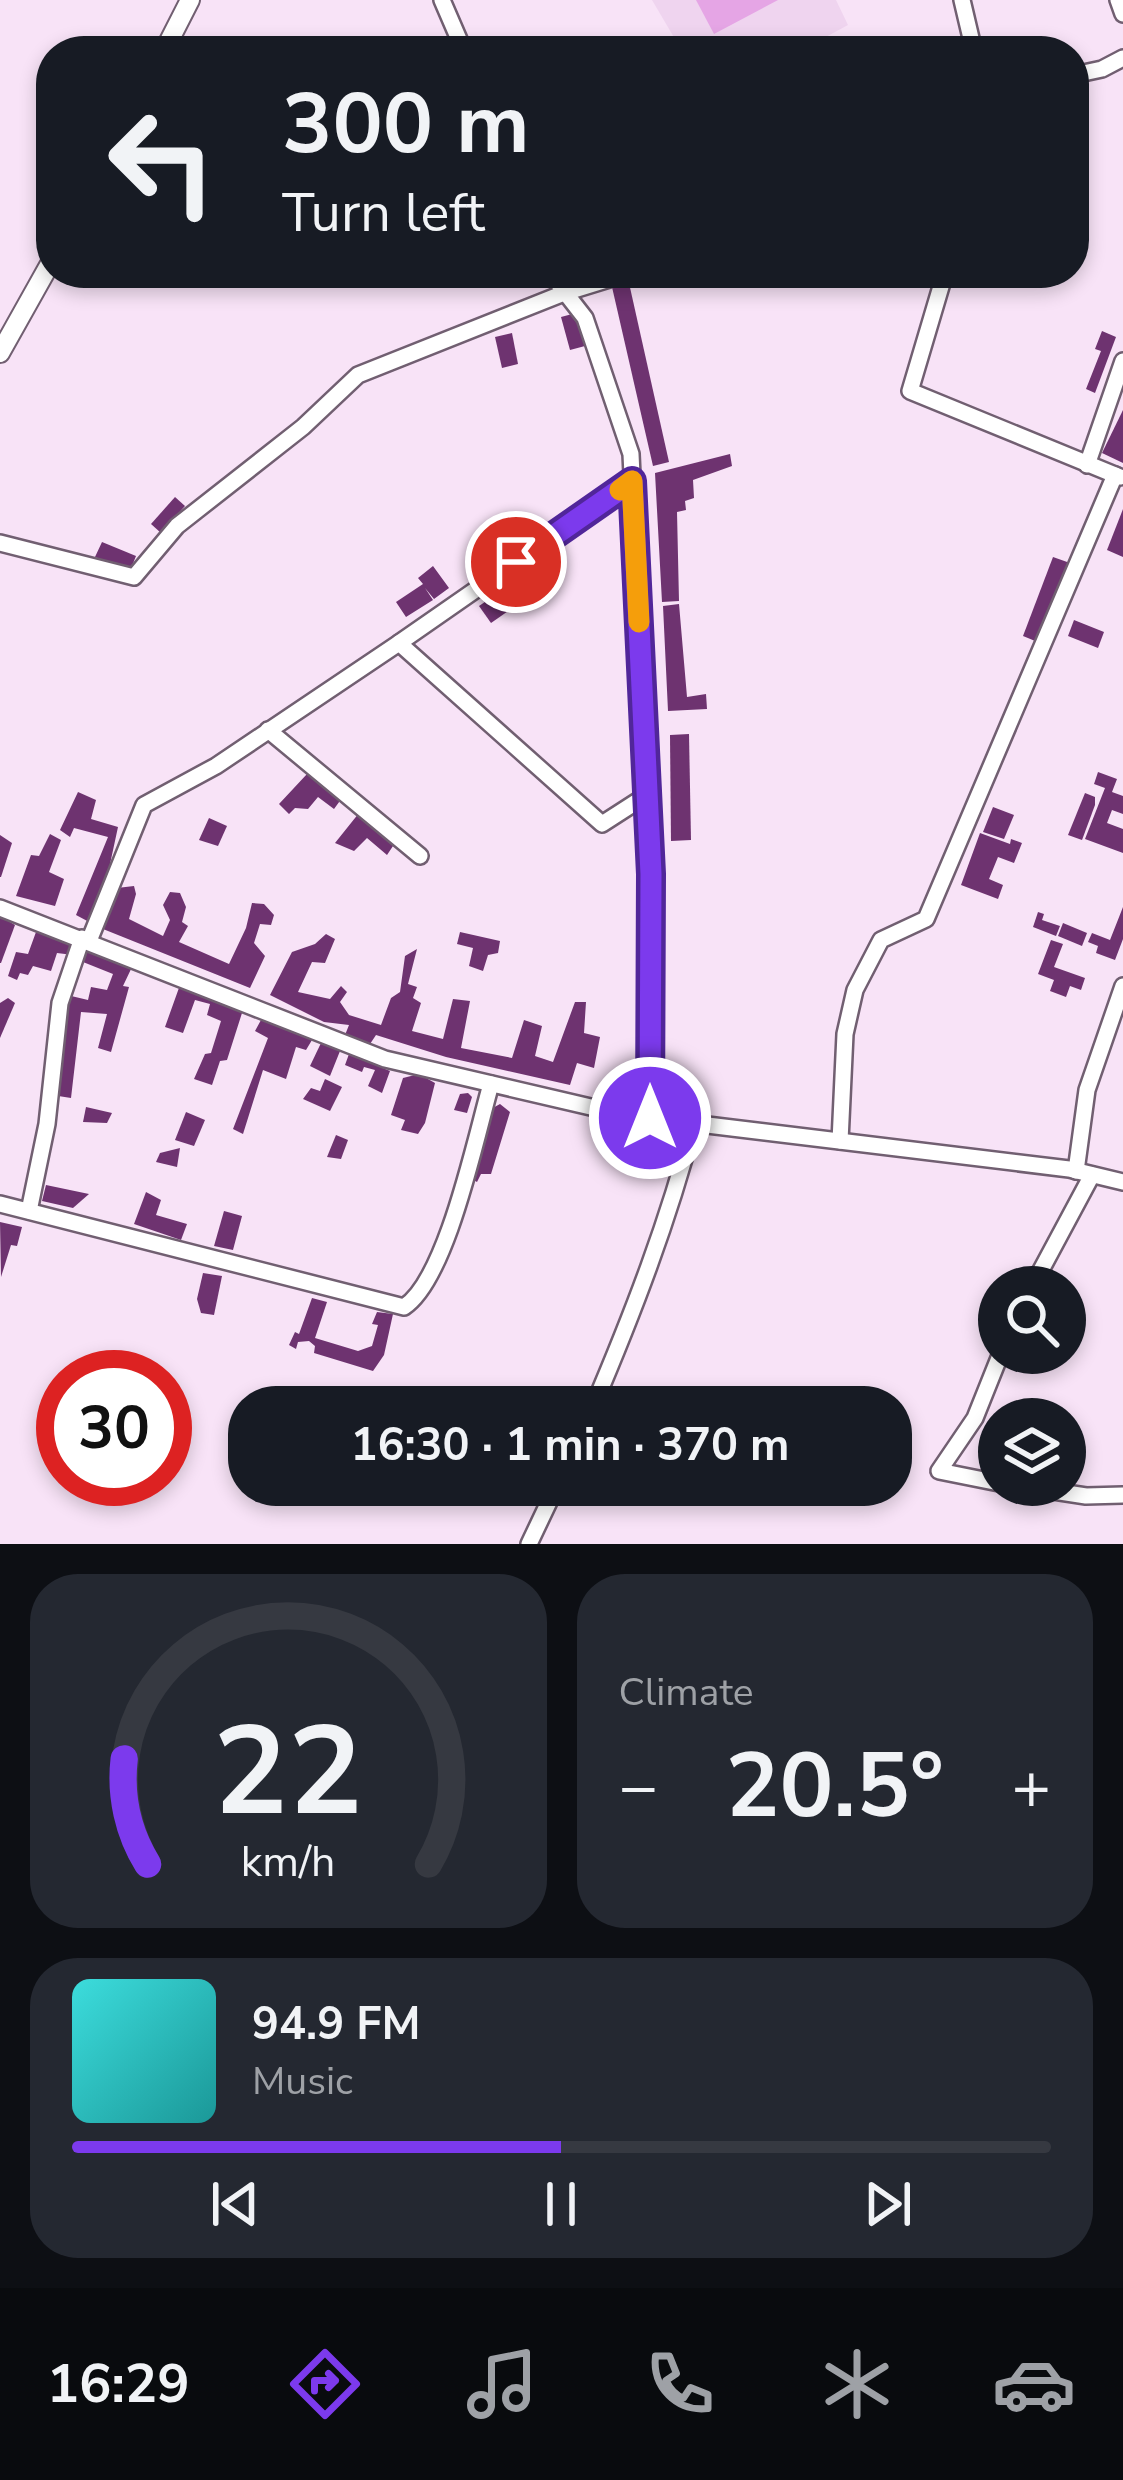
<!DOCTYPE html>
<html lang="en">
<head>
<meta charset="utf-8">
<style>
  :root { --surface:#171b24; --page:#242831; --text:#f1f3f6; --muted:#9ea1a6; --line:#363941; --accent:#7c3aed }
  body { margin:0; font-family:"Nunito Sans",sans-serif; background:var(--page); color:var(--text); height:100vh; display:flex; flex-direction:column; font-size:45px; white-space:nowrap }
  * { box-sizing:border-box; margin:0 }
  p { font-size:39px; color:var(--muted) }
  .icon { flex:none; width:66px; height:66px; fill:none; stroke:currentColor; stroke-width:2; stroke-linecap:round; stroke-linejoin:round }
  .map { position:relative; height:1544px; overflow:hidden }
  .side { display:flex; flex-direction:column; gap:30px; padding:30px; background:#0d0f14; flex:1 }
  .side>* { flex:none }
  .top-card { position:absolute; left:36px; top:36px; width:1053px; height:252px; border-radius:48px; box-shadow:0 6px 18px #0003; background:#171b24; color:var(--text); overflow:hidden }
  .fabs { position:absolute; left:978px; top:1266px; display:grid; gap:24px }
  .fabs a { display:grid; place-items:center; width:108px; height:108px; border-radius:50%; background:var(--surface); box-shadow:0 6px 18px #0003; font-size:60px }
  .speed { position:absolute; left:36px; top:1350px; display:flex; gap:24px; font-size:60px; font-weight:700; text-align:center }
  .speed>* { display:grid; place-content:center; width:156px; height:156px; border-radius:50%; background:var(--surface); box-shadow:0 6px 18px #0003; line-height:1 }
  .speed .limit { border:18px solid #d22; background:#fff; color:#111 }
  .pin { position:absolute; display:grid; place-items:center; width:102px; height:102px; color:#fff; margin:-51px; border:6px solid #fff; border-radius:50%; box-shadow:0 3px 12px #0007 }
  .me { position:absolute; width:132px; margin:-66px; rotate:0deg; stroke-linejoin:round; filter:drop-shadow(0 0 9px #0008) }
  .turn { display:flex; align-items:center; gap:42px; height:252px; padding:0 48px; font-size:54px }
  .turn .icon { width:156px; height:156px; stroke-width:2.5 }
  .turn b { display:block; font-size:84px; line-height:102px }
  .big { font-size:90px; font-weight:700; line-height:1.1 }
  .side .tile { flex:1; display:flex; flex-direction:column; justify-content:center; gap:18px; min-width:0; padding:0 42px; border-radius:48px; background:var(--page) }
  .side .dial { align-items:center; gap:0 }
  .dial svg { height:312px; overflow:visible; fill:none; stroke:var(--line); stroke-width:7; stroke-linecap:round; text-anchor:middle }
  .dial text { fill:var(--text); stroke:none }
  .song { display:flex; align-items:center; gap:36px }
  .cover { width:144px; height:144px; border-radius:18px; background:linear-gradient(135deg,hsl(180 70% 55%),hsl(180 70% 35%)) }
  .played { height:12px; border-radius:6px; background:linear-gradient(90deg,var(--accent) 50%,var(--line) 50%) }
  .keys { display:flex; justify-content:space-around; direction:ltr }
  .heat { display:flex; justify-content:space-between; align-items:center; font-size:66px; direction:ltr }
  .side .tiles { flex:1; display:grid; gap:30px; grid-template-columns:1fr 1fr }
  .tile:last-child { grid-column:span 2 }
  .trip { position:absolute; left:228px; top:1386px; width:684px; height:120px; border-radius:48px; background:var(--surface); box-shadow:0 6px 18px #0003; font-weight:700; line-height:120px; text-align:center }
  .tab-bar { display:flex; height:192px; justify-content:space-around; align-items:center; background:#090b0e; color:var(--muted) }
  .tab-bar .icon { width:84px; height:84px }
  .tab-bar .selected { color:var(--accent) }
  .tab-bar b { font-size:54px; color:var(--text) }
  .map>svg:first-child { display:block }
  .built { fill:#efd4ef }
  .green { fill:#e5a5e5 }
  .building { fill:#6e3370 }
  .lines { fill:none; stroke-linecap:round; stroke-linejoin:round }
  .minor-casing { stroke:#715f71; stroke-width:20 }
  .tertiary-casing { stroke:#715f71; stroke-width:22 }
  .minor { stroke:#fff; stroke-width:15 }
  .tertiary { stroke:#fff; stroke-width:18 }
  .route-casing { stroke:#51269a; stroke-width:30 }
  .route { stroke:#7c3aed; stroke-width:21 }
  .slow { stroke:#f59e0b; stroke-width:21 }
</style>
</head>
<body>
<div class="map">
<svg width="1123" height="1544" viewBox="0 0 1123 1544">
  <rect width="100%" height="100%" fill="#f8e3f7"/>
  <polygon class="built" points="652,0 836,0 848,25 800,51 682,51"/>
  <polygon class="green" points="696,0 778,0 714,34"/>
  <g class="building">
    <polygon points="557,273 610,273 563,290"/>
    <polygon points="629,283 669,462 653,466 612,287"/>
    <polygon points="576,313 585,346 570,350 561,317"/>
    <polygon points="1102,331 1116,337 1095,393 1086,389 1101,351 1095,349"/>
    <polygon points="512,333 518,364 502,368 495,337"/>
    <polygon points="1123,410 1123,463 1102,453"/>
    <polygon points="730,454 732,466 693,480 694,498 685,501 686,510 677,512 679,601 662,602 655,473"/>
    <polygon points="175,497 185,506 161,533 151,524"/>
    <polygon points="1123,509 1123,557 1107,550"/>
    <polygon points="529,523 534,532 508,550 502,541"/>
    <polygon points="481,535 491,547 498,540 505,548 485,566 468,546"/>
    <polygon points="102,542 136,556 130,571 95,557"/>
    <polygon points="1053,557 1070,563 1040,643 1023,636"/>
    <polygon points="433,566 449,588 434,599 425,588 433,600 406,617 396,602 423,584 418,578"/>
    <polygon points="517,580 528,597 491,623 479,606"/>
    <polygon points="679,604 687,697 706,694 707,709 668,711 663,606"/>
    <polygon points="1074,620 1104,632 1098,648 1068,636"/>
    <polygon points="689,734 691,840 671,841 670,735"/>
    <polygon points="1098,772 1117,779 1112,792 1123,796 1123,814 1112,810 1107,823 1123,829 1123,853 1085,839 1105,788 1094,784"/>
    <polygon points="307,774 342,798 334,809 318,797 308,809 295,808 289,814 279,804"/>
    <polygon points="78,792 96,800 91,819 118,827 104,892 91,923 76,915 108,837 74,828 70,837 60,830"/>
    <polygon points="1085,793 1095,797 1095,805 1082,840 1068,835"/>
    <polygon points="993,807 1014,815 1004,839 983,832"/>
    <polygon points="359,813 395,843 387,855 367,838 354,851 335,843"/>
    <polygon points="209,818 227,826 218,846 199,840"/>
    <polygon points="980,833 1010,844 1011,839 1022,843 1014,863 998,857 989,879 1003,885 998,899 961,885"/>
    <polygon points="50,834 61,840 49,872 64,879 55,906 16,896 31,855 39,856"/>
    <polygon points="0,835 12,843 1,877 0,877"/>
    <polygon points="134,886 136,894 129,919 163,936 170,920 163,905 170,892 180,893 186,907 182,922 188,926 179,942 229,964 246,928 252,903 264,904 274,915 271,925 260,924 254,943 265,956 250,988 103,929 117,888"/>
    <polygon points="1123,907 1123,939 1115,960 1096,953 1098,946 1088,942 1092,933 1110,940"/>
    <polygon points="1038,912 1044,914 1042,920 1060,926 1056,936 1033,927"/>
    <polygon points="0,916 15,925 1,963 0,963"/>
    <polygon points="1063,923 1087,933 1082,946 1058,936"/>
    <polygon points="36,932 77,946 73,955 57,953 51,971 33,966 28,975 20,973 17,980 8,976 16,952 28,954"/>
    <polygon points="460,932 500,941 498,953 488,955 483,971 469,966 473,948 457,944"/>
    <polygon points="326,934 335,939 325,963 312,962 298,992 330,999 341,986 347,992 340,1002 349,1015 381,1025 391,998 400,992 405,956 417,949 408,984 417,987 413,998 421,1003 412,1031 443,1039 453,999 470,1001 461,1048 512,1058 524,1020 542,1026 535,1056 553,1062 575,1002 586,1002 584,1033 600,1037 594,1068 577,1063 570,1085 446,1057 376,1035 370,1044 345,1035 349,1025 324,1022 270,995 292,952 315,944"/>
    <polygon points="1051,940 1063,944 1054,967 1085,978 1081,990 1070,986 1066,997 1050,991 1054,980 1038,974"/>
    <polygon points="84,947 132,967 123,986 129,987 111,1052 98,1048 107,1014 81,1012 71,1098 52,1095 67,995 88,1000 91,987 107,990 113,974 78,960"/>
    <polygon points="180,985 228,1002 242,1013 227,1060 220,1061 212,1085 194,1079 205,1054 211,1053 221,1021 207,1015 210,1004 195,1000 183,1033 165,1027"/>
    <polygon points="8,998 15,1003 0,1038 0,1003"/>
    <polygon points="261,1020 312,1040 306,1050 296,1047 286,1079 263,1070 243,1134 233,1129 268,1038 255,1031"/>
    <polygon points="321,1043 340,1051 330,1076 310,1066"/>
    <polygon points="349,1054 390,1071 382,1093 368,1086 375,1070 364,1067 362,1072 345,1065"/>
    <polygon points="419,1074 435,1083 425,1123 418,1134 401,1130 405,1120 391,1115 403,1078"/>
    <polygon points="325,1079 342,1087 330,1111 303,1099 311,1088 320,1091"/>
    <polygon points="468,1093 472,1097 467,1113 454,1110 460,1094"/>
    <polygon points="500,1104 510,1112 491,1174 481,1174 477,1182 470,1178 489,1110"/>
    <polygon points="86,1107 112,1113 107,1123 83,1122"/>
    <polygon points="186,1112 205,1120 194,1146 175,1140"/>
    <polygon points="336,1135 348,1140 341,1159 327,1157"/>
    <polygon points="180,1148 177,1167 156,1162 160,1153"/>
    <polygon points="46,1185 89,1194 73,1208 42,1201"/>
    <polygon points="146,1192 161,1200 156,1215 187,1224 181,1240 134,1224"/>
    <polygon points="224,1211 242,1216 233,1250 214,1246"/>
    <polygon points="0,1222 22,1227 17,1246 11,1245 1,1277"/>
    <polygon points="203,1273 222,1276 214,1315 201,1313 197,1299"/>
    <polygon points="312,1298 327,1302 315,1338 358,1351 372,1346 378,1325 372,1324 377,1312 393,1314 384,1355 373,1371 314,1353 315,1346 309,1341 298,1342 296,1349 289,1345 295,1332 299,1334"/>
  </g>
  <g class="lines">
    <g class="minor-casing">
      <g id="minor">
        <polyline points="442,0 464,51"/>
        <polyline points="962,0 974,51"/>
        <polyline points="1118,0 1123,14"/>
        <polyline points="1074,75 1102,69 1123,58"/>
        <polyline points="550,273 585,318 631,454 651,874 650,1118"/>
        <polyline points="945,273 910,391 1120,477"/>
        <polyline points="1087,465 1123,361"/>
        <polyline points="0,543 134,577 177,526 303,427 358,375 564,293 629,273"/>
        <polyline points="399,643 632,481"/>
        <polyline points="268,730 420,856"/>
        <polyline points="0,908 385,1059 625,1115 1069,1169 1123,1182"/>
        <polyline points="89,941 144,805 216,766 399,643 602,824 647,795"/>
        <polyline points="840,1141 845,1034 855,990 881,940 926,919 1115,475"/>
        <polyline points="1076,1171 1087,1090 1123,986"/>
        <path d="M0,1204l404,103c43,-28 72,-171 87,-223"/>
        <polyline points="29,1211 47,1124 60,1003 82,938"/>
        <polyline points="1032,1287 1092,1175"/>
        <path d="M593,1407c40,-94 75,-185 101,-284"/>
        <polyline points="999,1483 939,1471 975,1418 1001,1353"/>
        <polyline points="1013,1485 1086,1496 1123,1495"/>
        <polyline points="529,1544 557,1485"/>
      </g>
    </g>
    <g class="tertiary-casing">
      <g id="tertiary">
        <polyline points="164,51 190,0"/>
        <polyline points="0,353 51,262"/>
      </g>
    </g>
    <use href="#minor" class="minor"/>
    <use href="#tertiary" class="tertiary"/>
  </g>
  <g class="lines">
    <g class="route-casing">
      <polyline id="route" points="516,562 632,481 651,874 650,1118"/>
    </g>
    <use href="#route" class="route"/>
    <polyline class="slow" points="620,490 632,481 639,622"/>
  </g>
</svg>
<div class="fabs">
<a><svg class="icon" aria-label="search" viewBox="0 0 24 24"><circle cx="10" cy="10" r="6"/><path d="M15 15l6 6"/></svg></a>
<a><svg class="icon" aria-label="layers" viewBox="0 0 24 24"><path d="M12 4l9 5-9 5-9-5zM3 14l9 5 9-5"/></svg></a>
</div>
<div class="speed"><div class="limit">30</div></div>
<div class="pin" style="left:516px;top:562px;background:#d93025"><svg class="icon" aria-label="arrive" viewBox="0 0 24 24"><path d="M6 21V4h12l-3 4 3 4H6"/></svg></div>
<svg class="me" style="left:650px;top:1118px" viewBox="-20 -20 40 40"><circle r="17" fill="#7c3aed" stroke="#fff" stroke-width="3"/><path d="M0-11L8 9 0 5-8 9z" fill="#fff"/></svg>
<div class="trip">16:30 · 1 min · 370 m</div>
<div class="top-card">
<div class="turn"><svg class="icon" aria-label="left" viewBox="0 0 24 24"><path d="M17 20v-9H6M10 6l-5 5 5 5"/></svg><div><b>300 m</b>Turn left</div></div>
</div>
</div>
<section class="side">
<div class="tiles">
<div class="tile dial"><svg viewBox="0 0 100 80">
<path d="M14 69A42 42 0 1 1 86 69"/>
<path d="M14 69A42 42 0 0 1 8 42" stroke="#7c3aed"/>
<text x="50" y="56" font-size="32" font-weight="700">22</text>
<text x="50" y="72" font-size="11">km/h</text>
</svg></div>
<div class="tile"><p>Climate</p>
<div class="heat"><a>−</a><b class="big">20.5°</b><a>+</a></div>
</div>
<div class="tile">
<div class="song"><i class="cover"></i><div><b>94.9 FM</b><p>Music</p></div></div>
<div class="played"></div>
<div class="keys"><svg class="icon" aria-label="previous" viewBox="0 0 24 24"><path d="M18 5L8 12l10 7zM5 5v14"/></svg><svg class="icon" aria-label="pause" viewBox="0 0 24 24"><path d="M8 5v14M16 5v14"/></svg><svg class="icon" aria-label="next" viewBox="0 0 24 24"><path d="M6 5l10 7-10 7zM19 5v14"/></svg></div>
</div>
</div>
</section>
<nav class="tab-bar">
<b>16:29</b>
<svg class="icon selected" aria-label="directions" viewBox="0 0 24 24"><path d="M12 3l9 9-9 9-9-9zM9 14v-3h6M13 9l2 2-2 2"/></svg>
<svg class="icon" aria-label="music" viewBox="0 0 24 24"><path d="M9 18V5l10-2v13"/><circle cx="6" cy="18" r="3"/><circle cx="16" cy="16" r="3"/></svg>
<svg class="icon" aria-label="phone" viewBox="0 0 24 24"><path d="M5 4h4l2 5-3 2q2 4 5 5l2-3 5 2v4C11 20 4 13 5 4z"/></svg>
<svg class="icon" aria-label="climate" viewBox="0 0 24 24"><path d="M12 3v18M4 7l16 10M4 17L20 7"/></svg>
<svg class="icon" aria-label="car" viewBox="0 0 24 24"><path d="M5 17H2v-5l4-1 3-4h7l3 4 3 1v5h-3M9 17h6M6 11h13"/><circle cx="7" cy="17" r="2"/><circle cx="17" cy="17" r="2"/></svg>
</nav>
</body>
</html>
